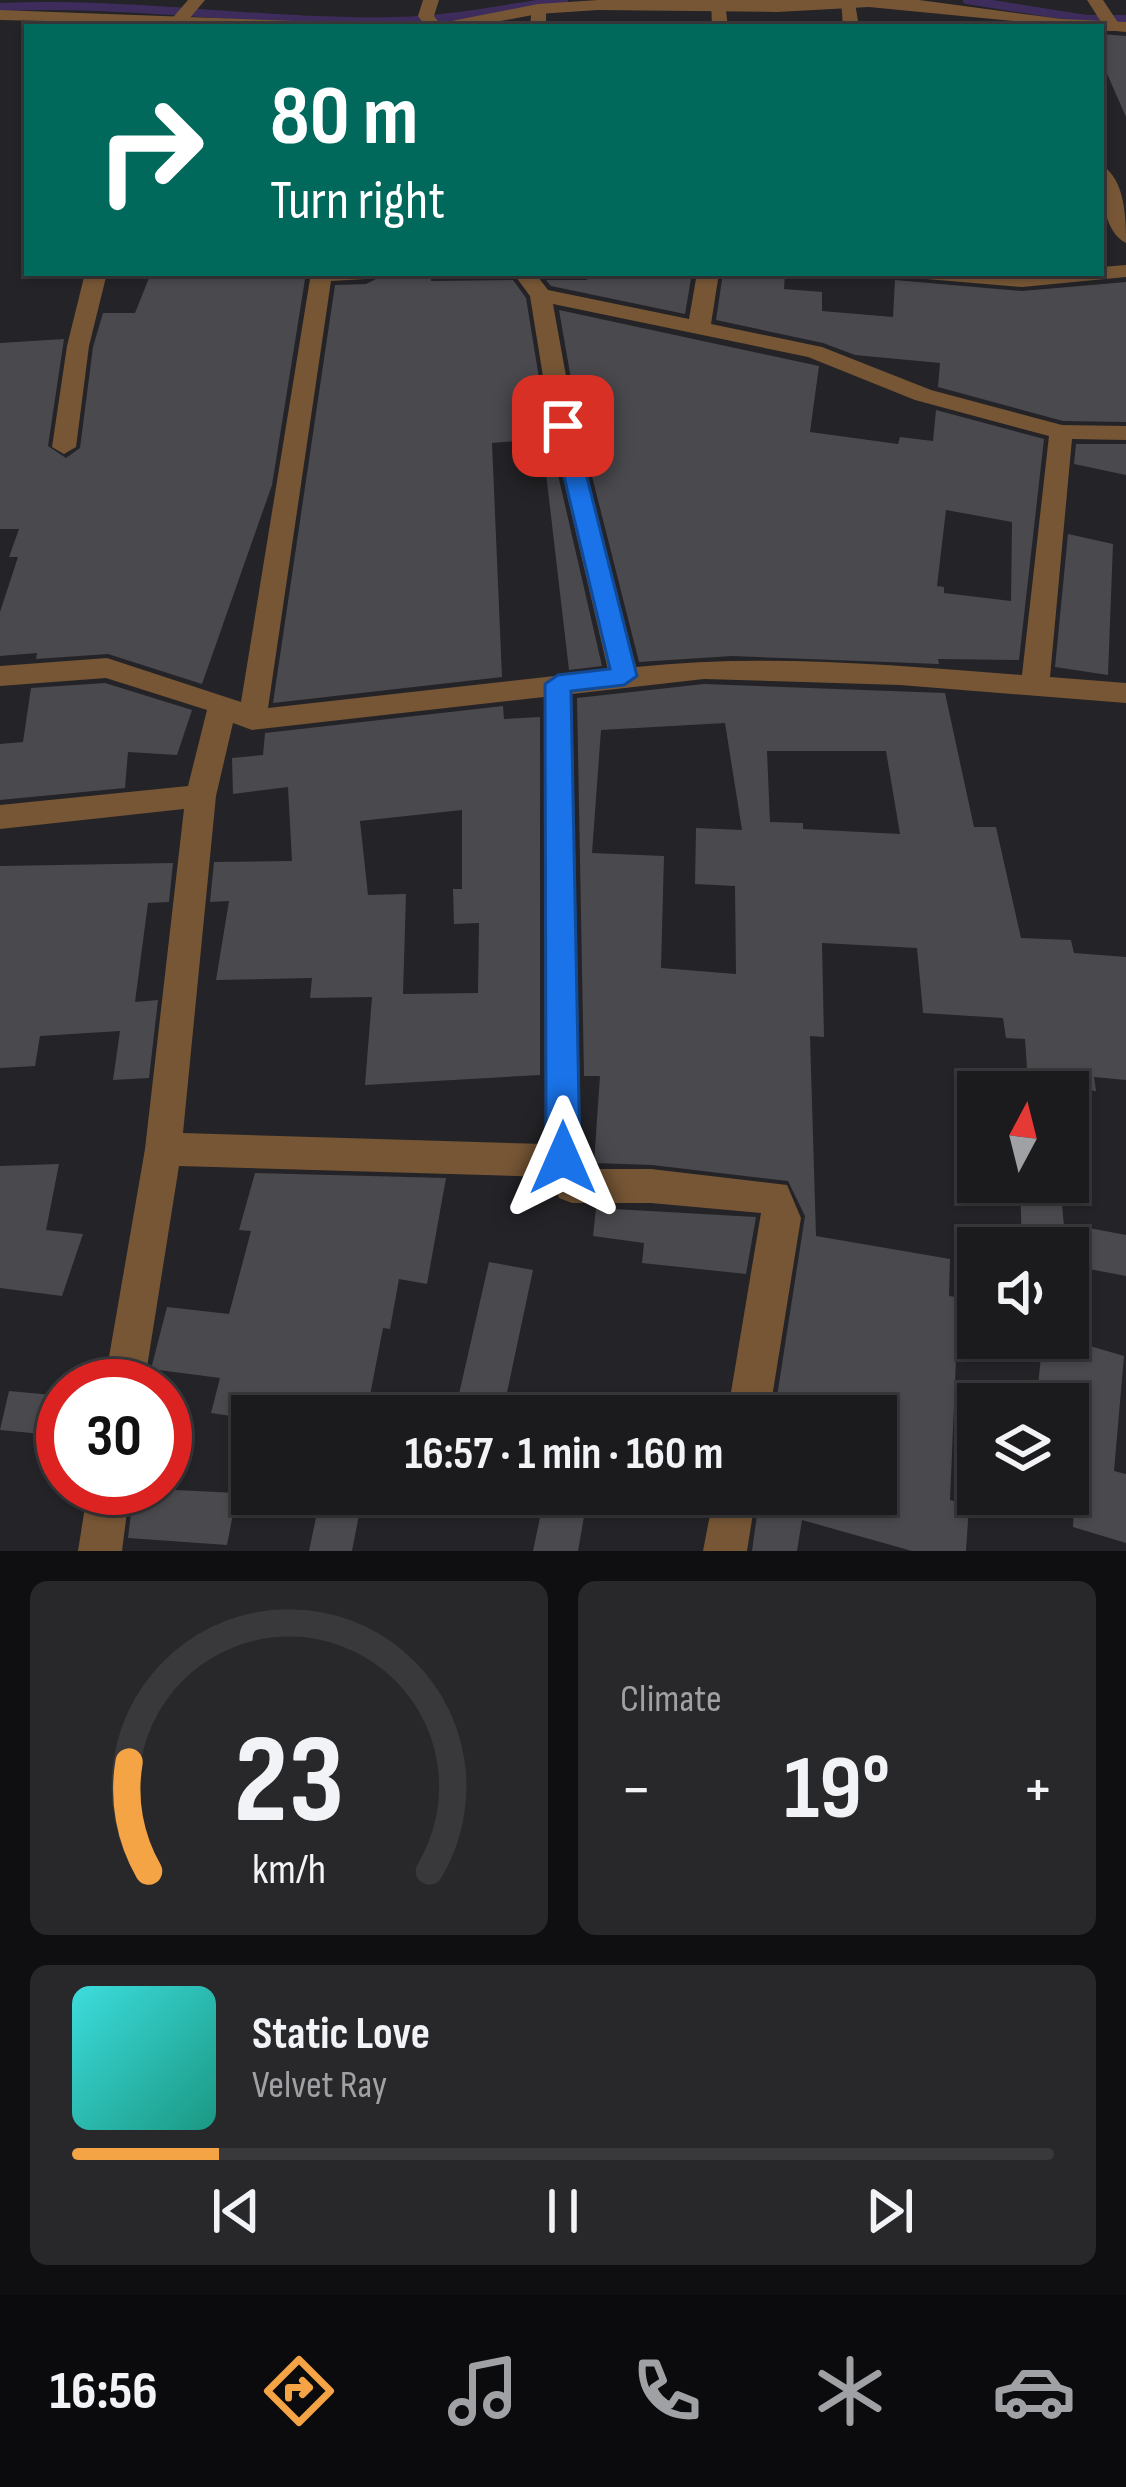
<!DOCTYPE html>
<html lang="en">
<head>
<meta charset="utf-8">
<style>
  :root { --surface:#1b1a1d; --page:#28272a; --text:#f1f3f6; --muted:#a0a1a4; --line:#39383b; --accent:#f4a444 }
  body { margin:0; font-family:"Sofia Sans Condensed",sans-serif; background:var(--page); color:var(--text); height:100vh; display:flex; flex-direction:column; font-size:45px; white-space:nowrap }
  * { box-sizing:border-box; margin:0 }
  p { font-size:39px; color:var(--muted) }
  .icon { flex:none; width:66px; height:66px; fill:none; stroke:currentColor; stroke-width:2; stroke-linecap:round; stroke-linejoin:round }
  .map { position:relative; height:1551px; overflow:hidden }
  .sheet { display:flex; flex-direction:column; gap:30px; padding:30px; background:#0f0e10; flex:1 }
  .sheet>* { flex:none }
  .top-card { position:absolute; left:24px; top:24px; width:1080px; height:252px; border-radius:0px; box-shadow:0 3px 9px #0004,0 0 0 3px var(--line); background:#00695c; color:#fff; overflow:hidden }
  .needle { width:78px; rotate:7deg }
  .tools { position:absolute; left:957px; top:1071px; display:grid; gap:24px }
  .tools a { display:grid; place-items:center; width:132px; height:132px; border-radius:0px; background:var(--surface); box-shadow:0 3px 9px #0004,0 0 0 3px var(--line); font-size:60px }
  .speed { position:absolute; left:36px; top:1359px; display:flex; gap:24px; font-size:60px; font-weight:700; text-align:center }
  .speed>* { display:grid; place-content:center; width:156px; height:156px; border-radius:50%; background:var(--surface); box-shadow:0 3px 9px #0004,0 0 0 3px var(--line); line-height:1 }
  .speed .limit { border:18px solid #d22; background:#fff; color:#111 }
  .pin { position:absolute; display:grid; place-items:center; width:102px; height:102px; color:#fff; margin:-51px; border-radius:24px; box-shadow:0 6px 18px #0006 }
  .me { position:absolute; width:132px; margin:-66px; rotate:0deg; stroke-linejoin:round; filter:drop-shadow(0 0 9px #0008) }
  .turn { display:flex; align-items:center; gap:42px; height:252px; padding:0 48px; font-size:54px }
  .turn .icon { width:156px; height:156px; stroke-width:2.5 }
  .turn b { display:block; font-size:84px; line-height:102px }
  .big { font-size:90px; font-weight:700; line-height:1.1 }
  .sheet .card { flex:1; display:flex; flex-direction:column; justify-content:center; gap:18px; min-width:0; padding:0 42px; border-radius:18px; background:var(--page) }
  .sheet .dial { align-items:center; gap:0 }
  .dial svg { height:312px; overflow:visible; fill:none; stroke:var(--line); stroke-width:7; stroke-linecap:round; text-anchor:middle }
  .dial text { fill:var(--text); stroke:none }
  .song { display:flex; align-items:center; gap:36px }
  .cover { width:144px; height:144px; border-radius:18px; background:linear-gradient(135deg,hsl(180 70% 55%),hsl(170 70% 35%)) }
  .played { height:12px; border-radius:6px; background:linear-gradient(90deg,var(--accent) 15%,var(--line) 15%) }
  .keys { display:flex; justify-content:space-around; direction:ltr }
  .heat { display:flex; justify-content:space-between; align-items:center; font-size:66px; direction:ltr }
  .sheet .tiles { flex:1; display:grid; gap:30px; grid-template-columns:1fr 1fr }
  .card:last-child { grid-column:span 2 }
  .trip { position:absolute; left:231px; top:1395px; width:666px; height:120px; border-radius:0px; background:var(--surface); box-shadow:0 3px 9px #0004,0 0 0 3px var(--line); font-weight:700; line-height:120px; text-align:center }
  .tabs { display:flex; height:192px; justify-content:space-around; align-items:center; background:#0b0a0c; color:var(--muted) }
  .tabs .icon { width:84px; height:84px }
  .tabs .active { color:var(--accent) }
  .tabs b { font-size:54px; color:var(--text) }
  .map>svg:first-child { display:block }
  .lines { fill:none; stroke-linecap:round; stroke-linejoin:round }
  .stream { stroke:#3e2d5c; stroke-width:8 }
  .building { fill:#4a494e; fill-rule:evenodd }
  .minor { fill:#765635; fill-rule:evenodd }
  .tertiary { fill:#765635; fill-rule:evenodd }
  .route { fill:#1a73e8; stroke:#114b97; stroke-width:3 }
</style>
</head>
<body>
<div class="map">
<svg width="1126" height="1551" viewBox="0 0 1126 1551">
  <rect width="100%" height="100%" fill="#242327"/>
  <g class="lines">
    <g class="stream">
      <polyline points="967,0 1086,19 1126,19"/>
      <path d="M0,7c133,-6 265,17 398,14 55,-1 112,-14 166,-21"/>
    </g>
  </g>
  <g class="building">
    <polygon points="1101,34 1126,36 1126,117 1101,60"/>
    <polygon points="151,273 306,273 272,485 202,684 108,654 36,659 37,653 0,656 0,612 18,557 9,557 19,529 0,529 0,343 64,339 48,446 66,458 80,448 93,347 103,313 135,313"/>
    <polygon points="588,273 692,273 685,314 551,286 546,280 587,280"/>
    <polygon points="723,273 785,273 784,289 822,292 822,311 893,317 895,280 1022,291 1126,282 1126,422 1063,421 938,387 940,363 855,355 823,343 716,320"/>
    <polygon points="431,277 431,281 513,280 526,298 547,427 602,666 569,670 542,439 492,443 502,677 273,703 335,285 366,284 378,278"/>
    <path d="M559,310l260,56 -9,66 88,12 2,-7 33,4 3,-31 108,29 -25,221 -81,-1 1,5 -207,-8 -93,6 -60,-237zM946,510l66,12 -1,79 -67,-8v-6l-7,-1z"/>
    <polygon points="1076,444 1126,444 1126,475 1074,464"/>
    <polygon points="1068,534 1113,544 1108,675 1055,667"/>
    <polygon points="105,683 192,710 177,755 128,752 125,788 0,800 0,744 23,742 31,688"/>
    <path d="M704,684l241,9 29,134h22l25,111 50,2 3,13 52,4v123l-32,-3 2,14 -68,-8 -3,-44 -19,-1 -3,-20 -80,-5 -6,-65 -95,-5 2,94 -14,-1 6,200 134,23 -1,37 29,4v62l-22,-3 -6,141 19,5 -3,46h-54l-110,-31 -5,31h-45l8,-57h116l8,-78h-110l31,-200 -17,-35 -136,-16 -58,-2 6,-87h-16l-7,-378zM725,723l17,107 -46,-2 -1,56 40,2 1,88 -75,-6 3,-112 -72,-3 9,-123zM767,751h119l14,83 -97,-5v-6l-33,-1z"/>
    <path d="M503,706l1,13 36,-2v358l-175,10 7,-88 -62,1 2,-20 -96,2 13,-79 -19,1 4,-40 78,-1 -4,-74 -55,7 -1,-36 31,-3 2,-22zM462,810v79h-9l1,35 25,-1 -1,70 -75,1 3,-100 -38,1 -8,-74z"/>
    <polygon points="173,863 169,902 148,903 135,1002 158,1000 149,1078 113,1080 120,1031 40,1036 35,1066 0,1068 0,866"/>
    <polygon points="59,1164 46,1230 83,1234 62,1296 0,1288 0,1166"/>
    <polygon points="255,1173 446,1178 427,1284 399,1279 390,1329 383,1328 366,1416 252,1419 211,1413 220,1378 151,1369 167,1307 229,1314 251,1231 239,1230"/>
    <polygon points="1020,1182 1060,1182 1066,1248 1022,1248"/>
    <polygon points="596,1208 756,1217 746,1274 642,1263 644,1243 593,1236"/>
    <polygon points="1068,1224 1126,1235 1126,1276 1068,1265"/>
    <polygon points="489,1262 533,1270 502,1416 454,1416"/>
    <polygon points="1043,1338 1063,1338 1124,1356 1114,1471 1126,1474 1126,1543 1073,1527 1078,1423 1068,1420 1068,1404 1036,1404"/>
    <polygon points="9,1391 63,1396 63,1436 0,1430"/>
    <polygon points="134,1488 237,1493 227,1545 128,1538"/>
    <polygon points="321,1494 363,1494 352,1551 309,1551"/>
    <polygon points="545,1494 588,1494 578,1551 533,1551"/>
  </g>
  <g class="lines">
    <g class="minor">
      <polygon points="188,0 205,0 184,25 172,25 170,21"/>
      <polygon points="423,0 439,0 434,16 442,27 426,27 418,16"/>
      <polygon points="711,0 725,3 728,27 712,27"/>
      <polygon points="841,0 855,3 859,27 843,27"/>
      <polygon points="1087,0 1103,0 1121,27 1119,31 1107,31"/>
      <polygon points="532,6 546,9 546,27 530,27"/>
      <path d="M1101,165c24,13 25,53 25,78 -24,-12 -25,-53 -25,-78z"/>
      <polygon points="1126,265 1126,277 1022,287 926,279 915,273 1101,273 1101,267"/>
      <polygon points="85,273 107,273 89,346 76,447 64,454 52,447 67,346"/>
      <path d="M311,273h66l-11,6 -35,2 -63,427 340,-38 -57,-244 -21,-130 -17,-23h22l13,17 141,29 8,-46h22l-8,51 111,23 109,43 131,35 64,1v14l-54,-1 -22,238 76,6v20l-226,-18 -196,-6 -132,15 9,464 4,11h66l136,16 14,33 -32,198h-42l34,-203 -110,-10h-79l-13,-5 -8,-21 -372,-11 -35,220h-40l41,-237 39,-340 -184,20v-24l188,-19 19,-76 -101,-32 -106,8v-20l107,-8 134,44zM553,304l255,53 107,43 134,36 -27,239c-128,-10 -258,-22 -386,-8l-61,-241zM544,697l1,447 -362,-11 33,-337 17,-73 19,7z"/>
      <polygon points="88,1488 130,1488 122,1551 78,1551"/>
      <polygon points="714,1494 756,1494 747,1551 703,1551"/>
    </g>
    <g class="tertiary">
      <polygon points="598,0 919,0 1062,19 1126,22 1126,32 869,7 777,12 598,10 538,14 469,27 421,27 538,4"/>
      <polygon points="0,10 322,22 330,27 0,20"/>
    </g>
  </g>
  <polygon class="route" points="563,420 574,426 637,676 624,685 571,691 580,1158 575,1169 563,1174 551,1169 546,1158 545,684 558,675 610,669 552,426"/>
</svg>
<div class="tools">
<a><svg class="needle" viewBox="-14 -14 28 28"><path d="M0-13l5 13h-10z" fill="#e53935"/><path d="M0 13l5-13h-10z" fill="#a0a1a4"/></svg></a>
<a><svg class="icon" aria-label="sound" viewBox="0 0 24 24"><path d="M4 9h4l5-4v14l-5-4H4zM17 9q2 3 0 6"/></svg></a>
<a><svg class="icon" aria-label="layers" viewBox="0 0 24 24"><path d="M12 4l9 5-9 5-9-5zM3 14l9 5 9-5"/></svg></a>
</div>
<div class="speed"><div class="limit">30</div></div>
<div class="pin" style="left:563px;top:426px;background:#d93025"><svg class="icon" aria-label="arrive" viewBox="0 0 24 24"><path d="M6 21V4h12l-3 4 3 4H6"/></svg></div>
<svg class="me" style="left:563px;top:1158px" viewBox="-20 -20 40 40"><path d="M0-17L14 15 0 8-14 15z" fill="#1a73e8" stroke="#fff" stroke-width="4"/></svg>
<div class="trip">16:57 · 1 min · 160 m</div>
<div class="top-card">
<div class="turn"><svg class="icon" aria-label="right" viewBox="0 0 24 24"><path d="M7 20v-9h11M14 6l5 5-5 5"/></svg><div><b>80 m</b>Turn right</div></div>
</div>
</div>
<section class="sheet">
<div class="tiles">
<div class="card dial"><svg viewBox="0 0 100 80">
<path d="M14 69A42 42 0 1 1 86 69"/>
<path d="M14 69A42 42 0 0 1 9 41" stroke="#f4a444"/>
<text x="50" y="56" font-size="32" font-weight="700">23</text>
<text x="50" y="72" font-size="11">km/h</text>
</svg></div>
<div class="card"><p>Climate</p>
<div class="heat"><a>−</a><b class="big">19°</b><a>+</a></div>
</div>
<div class="card">
<div class="song"><i class="cover"></i><div><b>Static Love</b><p>Velvet Ray</p></div></div>
<div class="played"></div>
<div class="keys"><svg class="icon" aria-label="previous" viewBox="0 0 24 24"><path d="M18 5L8 12l10 7zM5 5v14"/></svg><svg class="icon" aria-label="pause" viewBox="0 0 24 24"><path d="M8 5v14M16 5v14"/></svg><svg class="icon" aria-label="next" viewBox="0 0 24 24"><path d="M6 5l10 7-10 7zM19 5v14"/></svg></div>
</div>
</div>
</section>
<nav class="tabs">
<b>16:56</b>
<svg class="icon active" aria-label="directions" viewBox="0 0 24 24"><path d="M12 3l9 9-9 9-9-9zM9 14v-3h6M13 9l2 2-2 2"/></svg>
<svg class="icon" aria-label="music" viewBox="0 0 24 24"><path d="M9 18V5l10-2v13"/><circle cx="6" cy="18" r="3"/><circle cx="16" cy="16" r="3"/></svg>
<svg class="icon" aria-label="phone" viewBox="0 0 24 24"><path d="M5 4h4l2 5-3 2q2 4 5 5l2-3 5 2v4C11 20 4 13 5 4z"/></svg>
<svg class="icon" aria-label="climate" viewBox="0 0 24 24"><path d="M12 3v18M4 7l16 10M4 17L20 7"/></svg>
<svg class="icon" aria-label="car" viewBox="0 0 24 24"><path d="M5 17H2v-5l4-1 3-4h7l3 4 3 1v5h-3M9 17h6M6 11h13"/><circle cx="7" cy="17" r="2"/><circle cx="17" cy="17" r="2"/></svg>
</nav>
</body>
</html>
